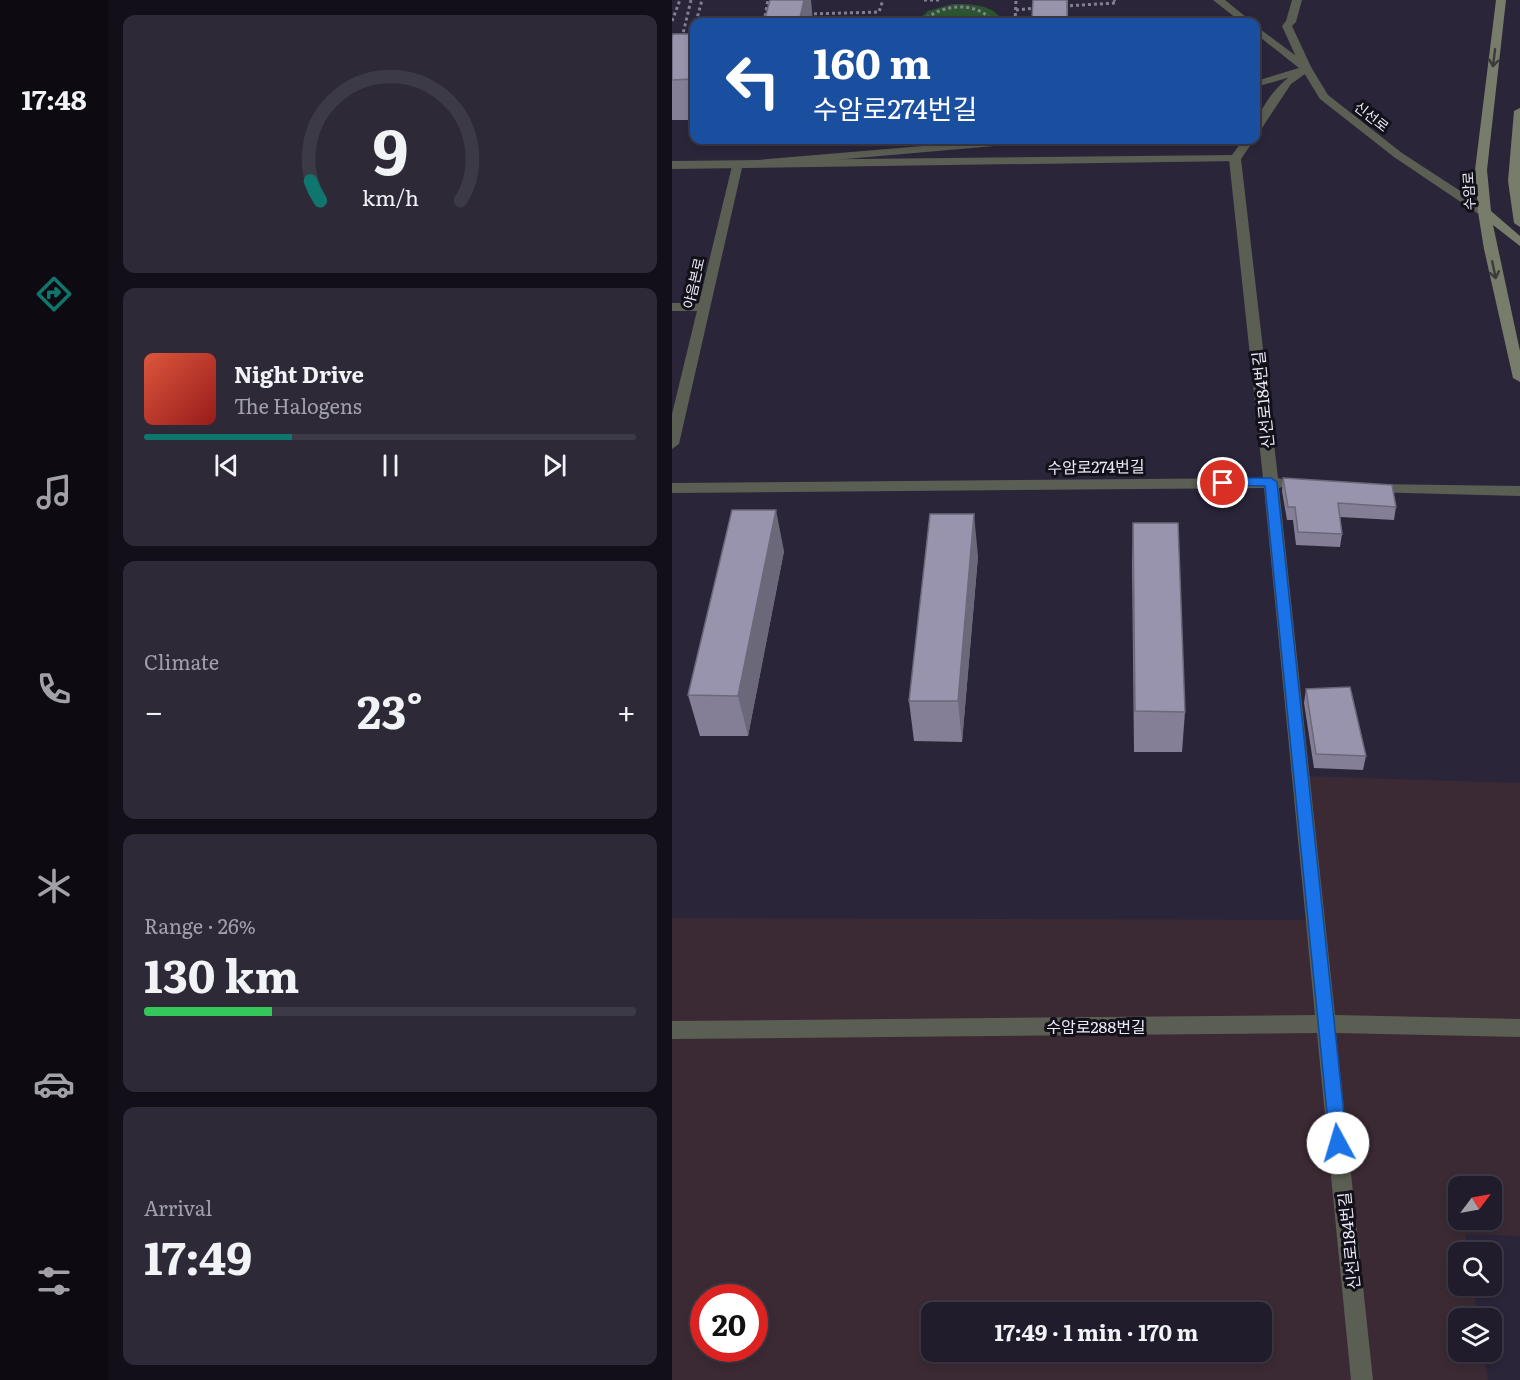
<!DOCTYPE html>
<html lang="en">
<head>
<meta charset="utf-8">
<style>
  :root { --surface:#201c2b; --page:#2d2937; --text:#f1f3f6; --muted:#a2a1a9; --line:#3d3a47; --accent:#0f766e }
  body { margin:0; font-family:Literata,"Noto Sans KR",serif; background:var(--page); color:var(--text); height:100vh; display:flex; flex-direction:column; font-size:22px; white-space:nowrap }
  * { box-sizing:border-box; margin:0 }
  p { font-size:20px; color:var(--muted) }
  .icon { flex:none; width:33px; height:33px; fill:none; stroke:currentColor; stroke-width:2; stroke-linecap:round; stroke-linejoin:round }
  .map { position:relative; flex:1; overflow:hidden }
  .details { display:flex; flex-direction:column; gap:15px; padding:15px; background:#120f18; width:564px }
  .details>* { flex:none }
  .banner { position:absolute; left:18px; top:18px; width:570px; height:126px; border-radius:12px; box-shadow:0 3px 9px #0003,0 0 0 2px var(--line); background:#1a4fa0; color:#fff; overflow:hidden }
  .needle { width:39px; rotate:58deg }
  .tools { position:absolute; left:776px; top:1176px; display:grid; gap:12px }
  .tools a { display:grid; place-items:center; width:54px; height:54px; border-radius:12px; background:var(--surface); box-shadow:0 3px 9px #0003,0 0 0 2px var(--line); font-size:30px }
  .speed { position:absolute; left:18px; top:1284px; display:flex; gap:12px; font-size:30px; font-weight:700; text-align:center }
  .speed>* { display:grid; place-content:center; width:78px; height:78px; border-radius:50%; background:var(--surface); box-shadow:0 3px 9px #0003,0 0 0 2px var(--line); line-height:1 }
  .speed .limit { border:9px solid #d22; background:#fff; color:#111 }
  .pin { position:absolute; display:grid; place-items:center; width:51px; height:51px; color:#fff; margin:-26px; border:3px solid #fff; border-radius:50%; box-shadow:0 2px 6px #0007 }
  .me { position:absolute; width:66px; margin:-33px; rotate:354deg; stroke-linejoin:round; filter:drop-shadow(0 0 4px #0008) }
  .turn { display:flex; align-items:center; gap:21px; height:126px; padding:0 24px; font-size:27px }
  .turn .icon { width:78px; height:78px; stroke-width:2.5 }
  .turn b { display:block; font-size:42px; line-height:51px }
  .big { font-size:45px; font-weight:700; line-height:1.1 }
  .details .tile { flex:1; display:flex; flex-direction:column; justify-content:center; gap:9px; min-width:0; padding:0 21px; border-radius:12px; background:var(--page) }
  .details .dial { align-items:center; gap:0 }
  .dial svg { height:156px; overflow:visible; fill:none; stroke:var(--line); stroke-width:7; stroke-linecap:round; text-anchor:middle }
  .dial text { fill:var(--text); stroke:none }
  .song { display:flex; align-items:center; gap:18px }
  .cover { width:72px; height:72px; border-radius:9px; background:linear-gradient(135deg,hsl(10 70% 55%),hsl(0 70% 35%)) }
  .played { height:6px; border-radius:3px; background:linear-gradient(90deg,var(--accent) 30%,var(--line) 30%) }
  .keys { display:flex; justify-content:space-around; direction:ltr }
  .heat { display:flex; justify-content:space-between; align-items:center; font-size:33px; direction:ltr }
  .charge { height:9px; border-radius:4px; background:linear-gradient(90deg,#34c759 26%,var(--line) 0) }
  .trip { position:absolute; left:249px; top:1302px; width:351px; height:60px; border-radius:12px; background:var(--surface); box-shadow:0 3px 9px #0003,0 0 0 2px var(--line); font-weight:700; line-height:60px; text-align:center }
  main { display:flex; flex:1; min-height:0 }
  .tabs { display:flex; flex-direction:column; width:108px; justify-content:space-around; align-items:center; background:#0d0b11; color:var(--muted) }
  .tabs .icon { width:42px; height:42px }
  .tabs .on { color:var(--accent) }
  .tabs b { font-size:27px; color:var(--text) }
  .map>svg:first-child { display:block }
  .commercial { fill:#3b2a34; fill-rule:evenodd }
  .green { fill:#2a5530 }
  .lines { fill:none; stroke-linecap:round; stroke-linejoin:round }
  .path { stroke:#848092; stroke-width:3; stroke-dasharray:3 3; stroke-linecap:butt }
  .service { fill:#5b5e53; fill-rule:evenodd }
  .minor { fill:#5b5e53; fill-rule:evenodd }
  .tertiary { fill:#5b5e53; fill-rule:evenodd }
  .secondary { fill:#777c6b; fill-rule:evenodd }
  .wall { fill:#847f96 }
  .shaded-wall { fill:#6b687a }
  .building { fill:#9994ae; stroke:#6b687a; stroke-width:1.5 }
  .oneway { stroke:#3a3b3a }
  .route { fill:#1a73e8; stroke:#114b97; stroke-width:1.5 }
  .labels { text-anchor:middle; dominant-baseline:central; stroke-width:6; stroke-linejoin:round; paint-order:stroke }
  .far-street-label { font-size:14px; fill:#ece9f7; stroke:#121019 }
  .street-label { font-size:16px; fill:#ece9f7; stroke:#121019 }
</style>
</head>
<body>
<main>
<nav class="tabs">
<b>17:48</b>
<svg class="icon on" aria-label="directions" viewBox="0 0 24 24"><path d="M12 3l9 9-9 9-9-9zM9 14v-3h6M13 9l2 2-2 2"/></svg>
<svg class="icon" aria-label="music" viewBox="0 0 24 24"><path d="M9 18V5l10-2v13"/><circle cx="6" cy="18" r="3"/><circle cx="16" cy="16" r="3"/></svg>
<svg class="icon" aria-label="phone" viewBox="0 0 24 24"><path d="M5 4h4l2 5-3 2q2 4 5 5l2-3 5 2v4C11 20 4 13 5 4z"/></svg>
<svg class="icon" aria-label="climate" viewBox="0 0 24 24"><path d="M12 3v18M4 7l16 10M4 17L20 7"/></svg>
<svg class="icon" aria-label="car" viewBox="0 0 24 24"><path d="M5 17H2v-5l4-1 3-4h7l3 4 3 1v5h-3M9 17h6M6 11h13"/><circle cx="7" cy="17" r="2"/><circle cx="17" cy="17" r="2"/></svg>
<svg class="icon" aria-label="filters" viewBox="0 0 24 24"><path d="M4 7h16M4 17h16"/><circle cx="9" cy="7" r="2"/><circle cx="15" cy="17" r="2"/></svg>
</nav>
<section class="details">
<div class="tile dial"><svg viewBox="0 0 100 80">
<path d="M14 69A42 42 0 1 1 86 69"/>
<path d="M14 69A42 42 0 0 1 9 59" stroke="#0f766e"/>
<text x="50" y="56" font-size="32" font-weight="700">9</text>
<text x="50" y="72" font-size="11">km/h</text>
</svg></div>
<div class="tile">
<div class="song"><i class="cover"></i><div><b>Night Drive</b><p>The Halogens</p></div></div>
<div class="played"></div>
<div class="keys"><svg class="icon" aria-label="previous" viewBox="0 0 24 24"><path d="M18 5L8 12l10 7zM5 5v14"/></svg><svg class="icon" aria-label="pause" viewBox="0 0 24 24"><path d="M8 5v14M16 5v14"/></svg><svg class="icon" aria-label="next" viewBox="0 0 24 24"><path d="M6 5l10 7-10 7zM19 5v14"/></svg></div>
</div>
<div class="tile"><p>Climate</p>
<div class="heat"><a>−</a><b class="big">23°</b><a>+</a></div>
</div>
<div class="tile"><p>Range · 26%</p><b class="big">130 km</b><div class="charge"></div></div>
<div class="tile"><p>Arrival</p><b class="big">17:49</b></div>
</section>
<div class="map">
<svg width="848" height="1380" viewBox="0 0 848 1380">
  <rect width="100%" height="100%" fill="#2a2539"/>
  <path class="commercial" d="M629,776l219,7v453l-55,-2 3,18h-10v34h15l5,32h-20v34h25l5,28h-816v-462l643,2zM786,1186h33v34h-33zM32,1298h50v50h-50zM260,1312h330v40h-330z"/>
  <path class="green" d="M281,4c18,0 41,0 50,18h-87l12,-11z"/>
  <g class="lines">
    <g class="path">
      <polyline points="252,0 267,0"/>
      <polyline points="392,6 444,3 442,0"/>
      <polyline points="344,10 364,8"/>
      <polyline points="136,14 207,12 211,0"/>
      <polyline points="0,21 8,0"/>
      <polyline points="24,22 30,0"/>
      <polyline points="92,22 96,0"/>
      <path d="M250,22c18,-18 55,-22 71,0"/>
      <polyline points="343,22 344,0"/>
      <polyline points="10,38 19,0"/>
      <polyline points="20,38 22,29"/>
    </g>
    <g class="service">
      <path d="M620,0h10l-6,22 -4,4 20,43 -21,15 -31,47 -4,1c0,-25 25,-51 45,-64l-19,-42 4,-5z"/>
      <polygon points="571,140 582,140 569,159 606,478 613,480 615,483 613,486 607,488 663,1015 848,1019 848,1037 664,1033 701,1380 679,1380 645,1033 0,1039 0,1021 643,1015 592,488 0,493 0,483 591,478 557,159"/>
      <polygon points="0,303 30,303 37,307 30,311 0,311"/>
      <polygon points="700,484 848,486 848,496 695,492 693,489"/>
    </g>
    <polygon class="minor" points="563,155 569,159 567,161 0,169 0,161"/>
    <g class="tertiary">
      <polygon points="541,0 553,0 580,22 569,22"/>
      <polygon points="584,26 639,67 656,95 730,153 816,209 816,215 808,215 722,157 648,99 632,73 584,87 584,81 627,68 584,34"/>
      <polygon points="322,140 363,140 357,143 70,168 7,444 0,449 0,414 61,162"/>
    </g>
    <g class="secondary">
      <polygon points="824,0 834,0 815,170 819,211 848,236 848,246 821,225 848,351 848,382 841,378 812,249 806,212 803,170"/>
      <polygon points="848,108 848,227 842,223 836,181 842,111"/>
    </g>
  </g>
  <g class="wall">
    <polygon points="361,0 396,0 396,22 360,22"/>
    <polygon points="22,34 22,120 0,120 0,37"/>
    <polygon points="611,478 724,507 722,520 668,517 670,534 668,547 624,545 621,520 615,520 610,491"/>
    <polygon points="461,523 513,712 510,752 462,752 460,564"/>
    <polygon points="112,551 76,736 28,736 16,695"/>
    <polygon points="306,556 290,742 242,741 237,701"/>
    <polygon points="634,689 694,756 691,770 642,768 632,703"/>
  </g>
  <g class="shaded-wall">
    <polygon points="132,0 139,0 141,22 127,22"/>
    <polygon points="104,510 112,551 76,736 66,696"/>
    <polygon points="302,514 306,556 290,742 286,701"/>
  </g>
  <g class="building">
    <polygon points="98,0 132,0 127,22 92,22"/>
    <polygon points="361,0 395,0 395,19 360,19"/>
    <polygon points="1,34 22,34 22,79 0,80 0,37"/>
    <polygon points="611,478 720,485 724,507 666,503 670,534 626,532 623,507 616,507"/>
    <polygon points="60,510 104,510 66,696 16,695"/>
    <polygon points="258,514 302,514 286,701 237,701"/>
    <polygon points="461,523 506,523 513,712 463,711"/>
    <polygon points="678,687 694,756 644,754 634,689"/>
  </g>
  <defs><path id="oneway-shaft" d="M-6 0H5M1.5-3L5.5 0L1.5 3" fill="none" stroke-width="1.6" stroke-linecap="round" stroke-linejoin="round" transform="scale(1.5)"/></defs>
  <g class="oneway">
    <use href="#oneway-shaft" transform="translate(822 58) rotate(97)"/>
    <use href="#oneway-shaft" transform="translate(822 270) rotate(78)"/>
  </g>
  <polygon class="route" points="551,478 599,478 605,482 675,1143 672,1148 666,1151 660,1148 658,1143 593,486 547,485 545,483"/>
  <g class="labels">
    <g class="far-street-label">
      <text transform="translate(700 116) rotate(38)">신선로</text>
      <text transform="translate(796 191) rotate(-93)">수암로</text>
      <text transform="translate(21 283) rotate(-77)">야음본로</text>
    </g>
    <g class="street-label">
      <text transform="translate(590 400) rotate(-96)">신선로184번길</text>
      <text transform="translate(424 466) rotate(-1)">수암로274번길</text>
      <text x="424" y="1026">수암로288번길</text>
      <text transform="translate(676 1241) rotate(-96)">신선로184번길</text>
    </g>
  </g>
</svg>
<div class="tools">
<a><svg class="needle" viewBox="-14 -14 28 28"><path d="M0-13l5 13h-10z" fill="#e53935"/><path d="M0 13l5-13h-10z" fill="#a2a1a9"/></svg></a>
<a><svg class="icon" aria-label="search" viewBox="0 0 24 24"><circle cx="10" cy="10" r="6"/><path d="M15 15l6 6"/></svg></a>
<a><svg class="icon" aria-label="layers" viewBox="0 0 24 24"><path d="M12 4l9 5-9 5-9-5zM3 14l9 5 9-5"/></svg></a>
</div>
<div class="speed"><div class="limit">20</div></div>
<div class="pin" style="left:551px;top:483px;background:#d93025"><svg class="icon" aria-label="arrive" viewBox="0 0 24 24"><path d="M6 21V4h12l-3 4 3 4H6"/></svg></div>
<svg class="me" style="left:666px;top:1143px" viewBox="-20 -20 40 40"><circle r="19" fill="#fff"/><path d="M0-13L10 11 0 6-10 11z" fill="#1a73e8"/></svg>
<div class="trip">17:49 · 1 min · 170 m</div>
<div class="banner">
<div class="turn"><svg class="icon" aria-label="left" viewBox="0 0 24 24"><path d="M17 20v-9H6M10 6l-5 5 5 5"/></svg><div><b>160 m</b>수암로274번길</div></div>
</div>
</div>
</main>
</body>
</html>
